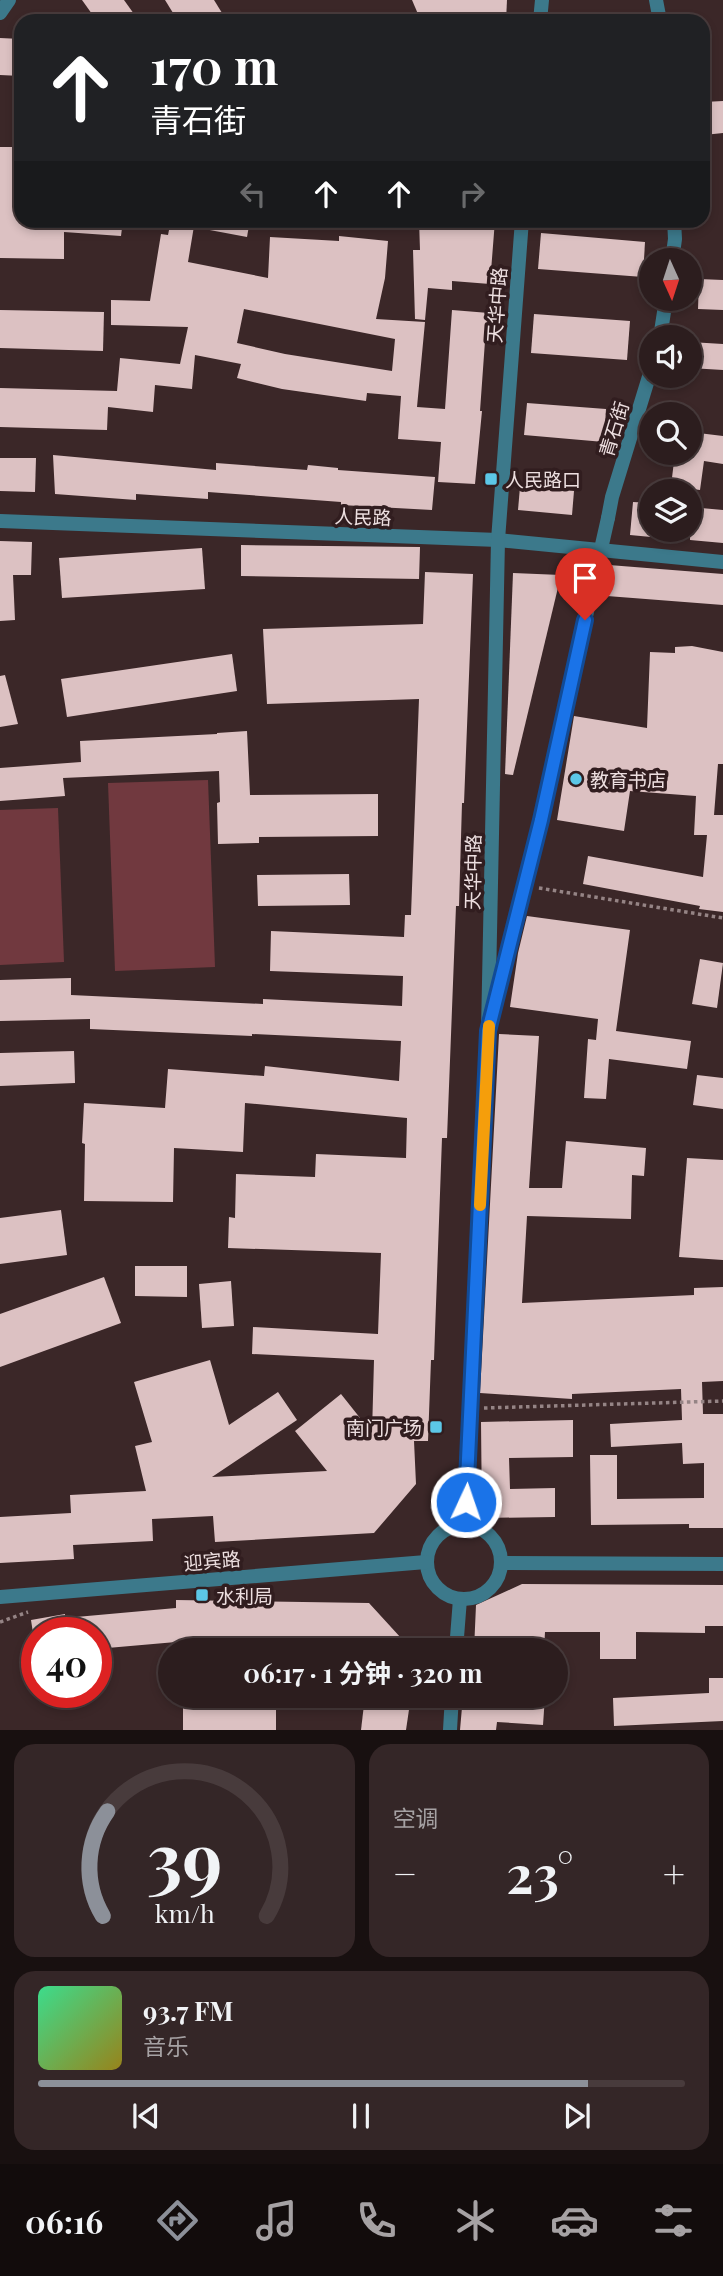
<!DOCTYPE html>
<html lang="zh">
<head>
<meta charset="utf-8">
<style>
  :root { --surface:#2c1d1e; --page:#342627; --text:#f1f3f6; --muted:#a6a2a4; --line:#483b3c; --accent:#8c9099 }
  body { margin:0; font-family:"Playfair Display","Noto Sans SC",serif; background:var(--page); color:var(--text); height:100vh; display:flex; flex-direction:column; font-size:26px; white-space:nowrap }
  * { box-sizing:border-box; margin:0 }
  p { font-size:23px; color:var(--muted) }
  .icon { flex:none; width:38px; height:38px; fill:none; stroke:currentColor; stroke-width:2; stroke-linecap:round; stroke-linejoin:round }
  .map { position:relative; height:1730px; overflow:hidden }
  .side { display:flex; flex-direction:column; gap:14px; padding:14px; background:#181010; flex:1 }
  .side>* { flex:none }
  .hud { position:absolute; left:14px; top:14px; width:696px; height:214px; border-radius:21px; box-shadow:0 4px 10px #0003,0 0 0 2px var(--line); background:#202124; color:#fff; overflow:hidden }
  .needle { width:46px; rotate:177deg }
  .fabs { position:absolute; left:639px; top:248px; display:grid; gap:14px }
  .fabs a { display:grid; place-items:center; width:63px; height:63px; border-radius:50%; background:var(--surface); box-shadow:0 4px 10px #0003,0 0 0 2px var(--line); font-size:35px }
  .speed { position:absolute; left:21px; top:1617px; display:flex; gap:14px; font-size:35px; font-weight:700; text-align:center }
  .speed>* { display:grid; place-content:center; width:91px; height:91px; border-radius:50%; background:var(--surface); box-shadow:0 4px 10px #0003,0 0 0 2px var(--line); line-height:1 }
  .speed .limit { border:10px solid #d22; background:#fff; color:#111 }
  .pin { position:absolute; display:grid; place-items:center; width:60px; height:60px; color:#fff; margin:-72px -30px; border-radius:50% 50% 50% 0; rotate:-45deg; box-shadow:0 0 7px #0007 }
  .pin .icon { rotate:45deg }
  .me { position:absolute; width:77px; margin:-38px; rotate:3deg; stroke-linejoin:round; filter:drop-shadow(0 0 5px #0008) }
  .turn { display:flex; align-items:center; gap:24px; height:147px; padding:0 21px; font-size:32px }
  .turn .icon { width:91px; height:91px; stroke-width:2.5 }
  .turn b { display:block; font-size:49px; line-height:60px }
  .lanes { display:flex; align-items:center; height:66px; padding:0 21px; background:#0003; justify-content:center; gap:35px; direction:ltr }
  .lanes .off { opacity:.35 }
  .big { font-size:52px; font-weight:700; line-height:1.1 }
  .side .card { flex:1; display:flex; flex-direction:column; justify-content:center; gap:10px; min-width:0; padding:0 24px; border-radius:21px; background:var(--page) }
  .side .dial { align-items:center; gap:0 }
  .dial svg { height:182px; overflow:visible; fill:none; stroke:var(--line); stroke-width:7; stroke-linecap:round; text-anchor:middle }
  .dial text { fill:var(--text); stroke:none }
  .song { display:flex; align-items:center; gap:21px }
  .cover { width:84px; height:84px; border-radius:10px; background:linear-gradient(135deg,hsl(150 70% 55%),hsl(50 70% 35%)) }
  .played { height:7px; border-radius:4px; background:linear-gradient(90deg,var(--accent) 85%,var(--line) 85%) }
  .keys { display:flex; justify-content:space-around; direction:ltr }
  .heat { display:flex; justify-content:space-between; align-items:center; font-size:38px; direction:ltr }
  .side .tiles { flex:1; display:grid; gap:14px; grid-template-columns:1fr 1fr }
  .card:last-child { grid-column:span 2 }
  .trip { position:absolute; left:158px; top:1638px; width:410px; height:70px; border-radius:35px; background:var(--surface); box-shadow:0 4px 10px #0003,0 0 0 2px var(--line); font-weight:700; line-height:70px; text-align:center }
  .tabs { display:flex; height:112px; justify-content:space-around; align-items:center; background:#120c0c; color:var(--muted) }
  .tabs .icon { width:49px; height:49px }
  .tabs .selected { color:var(--accent) }
  .tabs b { font-size:32px; color:var(--text) }
  .map>svg:first-child { display:block }
  .green { fill:#71393f }
  .building { fill:#dcc1c2; fill-rule:evenodd }
  .lines { fill:none; stroke-linecap:round; stroke-linejoin:round }
  .path { stroke:#958485; stroke-width:3.5; stroke-dasharray:3.5 3.5; stroke-linecap:butt }
  .minor { stroke:#3c798b; stroke-width:14 }
  .tertiary { stroke:#3c798b; stroke-width:14 }
  .minor-bridge { stroke:#3c798b; stroke-width:14 }
  .route-casing { stroke:#114b97; stroke-width:18 }
  .route { stroke:#1a73e8; stroke-width:12 }
  .slow { stroke:#f59e0b; stroke-width:12 }
  .poi-dot { fill:#5cc7e7; stroke:#311d1f; stroke-width:2.5 }
  .labels { text-anchor:middle; dominant-baseline:central; stroke-width:7; stroke-linejoin:round; paint-order:stroke }
  .street-label { font-size:19px; fill:#eddfe0; stroke:#311d1f }
  .poi-label { font-size:19px; fill:#eddfe0; stroke:#311d1f; text-anchor:start }
</style>
</head>
<body>
<div class="map">
<svg width="723" height="1730" viewBox="0 0 723 1730">
  <rect width="100%" height="100%" fill="#3b2728"/>
  <g class="green">
    <polygon points="208,780 215,967 115,971 108,783"/>
    <polygon points="58,808 64,962 0,965 0,810"/>
  </g>
  <g class="building">
    <polygon points="82,0 124,0 139,21 97,21"/>
    <polygon points="165,0 214,0 227,21 178,21"/>
    <polygon points="412,0 507,0 506,21 421,21"/>
    <polygon points="0,38 21,39 21,76 0,75"/>
    <polygon points="723,101 723,133 704,135 704,102"/>
    <polygon points="0,147 21,147 21,220 123,220 121,236 64,232 64,259 0,258"/>
    <path d="M171,220h24l-7,42 80,16 2,-41 69,4v-5l49,5 -3,37 -9,41 49,3 -8,85 28,2 7,-99 37,3 -2,28h-2l-5,70h2l-7,73 -37,-2 3,-40 -43,-3 3,-43 -34,-3 -1,8 -84,-12 -45,-11 4,-14 -46,-9 -3,34 -37,-4 -2,27 -45,-5 -1,23 -107,-3v-39l117,3 3,-33 60,6 8,-37 -77,-2v-25l39,1 11,-67 7,1zM244,309l151,30 -3,32 -107,-17 -48,-11z"/>
    <polygon points="200,220 250,220 247,237 199,228"/>
    <polygon points="419,220 495,220 490,284 452,281 452,290 428,288 425,320 415,319 413,250 420,250"/>
    <polygon points="541,233 645,242 643,277 538,269"/>
    <polygon points="699,279 723,280 723,310 698,309"/>
    <polygon points="0,310 104,312 103,351 0,348"/>
    <polygon points="534,314 630,321 627,360 531,353"/>
    <polygon points="690,342 723,344 723,370 690,368"/>
    <polygon points="527,403 606,409 604,442 524,435"/>
    <polygon points="690,432 723,436 723,464 704,461 700,490 671,486 675,453 690,453"/>
    <polygon points="53,455 216,470 216,463 307,470 308,465 338,468 338,470 435,477 432,510 341,505 341,502 208,492 208,499 136,494 136,500 55,494"/>
    <polygon points="0,458 36,458 35,492 0,491"/>
    <polygon points="520,487 574,491 572,515 518,510"/>
    <polygon points="633,502 651,503 651,537 630,535"/>
    <polygon points="690,507 723,510 723,543 690,540"/>
    <polygon points="0,541 32,542 31,575 13,575 15,620 0,621"/>
    <polygon points="241,545 420,547 419,579 241,576"/>
    <polygon points="202,548 205,589 62,598 59,558"/>
    <polygon points="609,565 723,574 723,605 607,596"/>
    <polygon points="425,572 473,574 464,803 462,803 459,906 456,906 447,1138 442,1138 434,1360 431,1360 428,1441 414,1441 416,1484 374,1533 215,1542 213,1516 152,1519 153,1541 73,1545 74,1559 0,1563 0,1517 71,1513 70,1495 146,1491 135,1446 152,1442 134,1382 210,1360 229,1425 278,1392 297,1420 212,1477 327,1471 295,1431 341,1394 372,1433 374,1360 252,1354 253,1327 378,1334 381,1253 228,1248 229,1217 235,1218 236,1174 315,1177 316,1154 406,1158 407,1118 245,1103 243,1152 174,1148 173,1202 84,1201 85,1144 82,1143 84,1103 165,1108 168,1069 264,1076 265,1066 399,1081 401,1041 252,1034 252,1036 90,1029 90,1019 0,1021 0,980 71,978 71,995 263,1004 263,999 402,1006 403,976 270,971 271,931 404,937 405,915 411,915 419,699 267,704 263,629 423,624"/>
    <polygon points="513,573 561,575 513,775 505,774"/>
    <polygon points="692,646 723,652 723,764 718,764 714,815 723,815 723,912 699,909 700,906 583,884 588,856 703,877 707,835 694,835 696,796 630,791 624,831 557,820 574,716 647,728 650,652 675,653 675,647"/>
    <polygon points="232,654 237,691 67,717 61,679"/>
    <polygon points="5,675 18,724 0,727 0,676"/>
    <polygon points="247,731 250,795 378,794 378,836 259,837 259,843 218,844 217,803 220,802 219,771 63,778 65,796 0,801 0,768 81,762 80,741 217,734 217,733"/>
    <polygon points="349,874 350,905 258,906 257,875"/>
    <polygon points="527,916 630,930 616,1031 691,1041 687,1069 609,1059 606,1099 584,1098 588,1039 596,1040 598,1019 510,1007 518,953"/>
    <polygon points="700,959 723,963 717,1008 692,1004"/>
    <polygon points="499,1034 539,1036 529,1188 562,1188 566,1141 646,1148 644,1176 632,1175 631,1219 527,1216 522,1303 694,1295 694,1288 723,1287 723,1381 702,1382 703,1414 723,1414 723,1528 689,1528 689,1524 591,1525 590,1455 617,1455 617,1499 704,1498 704,1463 683,1464 682,1443 611,1447 610,1424 682,1420 681,1389 572,1394 572,1399 480,1393"/>
    <polygon points="74,1051 75,1083 0,1086 0,1053"/>
    <polygon points="697,1075 723,1078 723,1109 693,1105"/>
    <polygon points="687,1158 723,1160 723,1260 679,1257"/>
    <polygon points="61,1210 67,1255 0,1264 0,1218"/>
    <polygon points="135,1266 187,1266 187,1297 135,1296"/>
    <polygon points="104,1277 121,1323 0,1367 0,1314"/>
    <polygon points="231,1281 234,1326 202,1328 199,1284"/>
    <polygon points="573,1420 573,1457 509,1458 510,1489 555,1488 555,1517 482,1518 481,1422"/>
    <polygon points="522,1584 723,1585 723,1626 705,1626 705,1633 636,1632 636,1659 600,1659 600,1632 545,1632 544,1650 474,1650 476,1605"/>
    <polygon points="176,1600 369,1603 412,1650 371,1650 367,1646 176,1644 176,1642 96,1649 96,1633 33,1633 31,1620 65,1614 65,1618 176,1608"/>
    <polygon points="709,1678 723,1678 723,1721 614,1726 613,1698 709,1693"/>
    <polygon points="365,1696 411,1696 406,1730 361,1730"/>
    <polygon points="463,1696 545,1696 543,1725 497,1722 496,1730 460,1730"/>
    <polygon points="276,1702 276,1730 183,1730 183,1703"/>
  </g>
  <g class="lines">
    <g class="path">
      <polyline points="539,888 723,918"/>
      <polyline points="484,1408 723,1401"/>
      <polyline points="0,1622 28,1612"/>
    </g>
    <g class="minor">
      <polyline points="656,0 660,21"/>
      <polyline points="0,13 9,0"/>
      <polyline points="672,261 675,239 674,220"/>
      <polyline points="660,338 666,299"/>
      <polyline points="608,518 612,497 651,370"/>
      <polyline points="491,1020 541,820 594,580"/>
    </g>
    <g class="tertiary">
      <polyline points="540,21 542,0"/>
      <polyline points="0,521 498,540 723,562"/>
      <circle cx="464" cy="1562" r="37"/>
      <polyline points="464,1525 488,1031 498,540 522,220"/>
      <polyline points="501,1563 723,1564"/>
      <polyline points="0,1597 426,1562"/>
      <polyline points="456,1650 460,1599"/>
      <polyline points="450,1730 452,1696"/>
    </g>
    <polyline class="minor-bridge" points="594,580 608,518"/>
  </g>
  <g class="lines">
    <g class="route-casing">
      <polyline id="route" points="466,1502 488,1031 541,820 585,620"/>
    </g>
    <use href="#route" class="route"/>
    <polyline class="slow" points="480,1205 489,1026"/>
  </g>
  <g class="poi-dot">
    <rect x="484" y="472" width="14" height="14" rx="3.5"/>
    <circle cx="576" cy="779" r="7"/>
    <rect x="429" y="1420" width="14" height="14" rx="3.5"/>
    <rect x="195" y="1588" width="14" height="14" rx="3.5"/>
  </g>
  <g class="labels">
    <g class="street-label">
      <text transform="translate(496 305) rotate(-86)">天华中路</text>
      <text transform="translate(613 429) rotate(-73)">青石街</text>
      <text transform="translate(363 516) rotate(2)">人民路</text>
      <text transform="translate(472 872) rotate(-89)">天华中路</text>
      <text transform="translate(212 1560) rotate(-5)">迎宾路</text>
    </g>
    <g class="poi-label">
      <text x="505" y="479">人民路口</text>
      <text x="590" y="779">教育书店</text>
      <text x="422" y="1427" text-anchor="end">南门广场</text>
      <text x="216" y="1595">水利局</text>
    </g>
  </g>
</svg>
<div class="fabs">
<a><svg class="needle" viewBox="-14 -14 28 28"><path d="M0-13l5 13h-10z" fill="#e53935"/><path d="M0 13l5-13h-10z" fill="#a6a2a4"/></svg></a>
<a><svg class="icon" aria-label="sound" viewBox="0 0 24 24"><path d="M4 9h4l5-4v14l-5-4H4zM17 9q2 3 0 6"/></svg></a>
<a><svg class="icon" aria-label="search" viewBox="0 0 24 24"><circle cx="10" cy="10" r="6"/><path d="M15 15l6 6"/></svg></a>
<a><svg class="icon" aria-label="layers" viewBox="0 0 24 24"><path d="M12 4l9 5-9 5-9-5zM3 14l9 5 9-5"/></svg></a>
</div>
<div class="speed"><div class="limit">40</div></div>
<div class="pin" style="left:585px;top:620px;background:#d93025"><svg class="icon" aria-label="arrive" viewBox="0 0 24 24"><path d="M6 21V4h12l-3 4 3 4H6"/></svg></div>
<svg class="me" style="left:466px;top:1502px" viewBox="-20 -20 40 40"><circle r="17" fill="#1a73e8" stroke="#fff" stroke-width="3"/><path d="M0-11L8 9 0 5-8 9z" fill="#fff"/></svg>
<div class="trip">06:17 · 1 分钟 · 320 m</div>
<div class="hud">
<div class="turn"><svg class="icon" aria-label="ahead" viewBox="0 0 24 24"><path d="M12 20V5M6 11l6-6 6 6"/></svg><div><b>170 m</b>青石街</div></div>
<div class="lanes"><svg class="icon off" aria-label="left" viewBox="0 0 24 24"><path d="M17 20v-9H6M10 6l-5 5 5 5"/></svg><svg class="icon" aria-label="ahead" viewBox="0 0 24 24"><path d="M12 20V5M6 11l6-6 6 6"/></svg><svg class="icon" aria-label="ahead" viewBox="0 0 24 24"><path d="M12 20V5M6 11l6-6 6 6"/></svg><svg class="icon off" aria-label="right" viewBox="0 0 24 24"><path d="M7 20v-9h11M14 6l5 5-5 5"/></svg></div>
</div>
</div>
<section class="side">
<div class="tiles">
<div class="card dial"><svg viewBox="0 0 100 80">
<path d="M14 69A42 42 0 1 1 86 69"/>
<path d="M14 69A42 42 0 0 1 16 23" stroke="#8c9099"/>
<text x="50" y="56" font-size="32" font-weight="700">39</text>
<text x="50" y="72" font-size="11">km/h</text>
</svg></div>
<div class="card"><p>空调</p>
<div class="heat"><a>−</a><b class="big">23°</b><a>+</a></div>
</div>
<div class="card">
<div class="song"><i class="cover"></i><div><b>93.7 FM</b><p>音乐</p></div></div>
<div class="played"></div>
<div class="keys"><svg class="icon" aria-label="previous" viewBox="0 0 24 24"><path d="M18 5L8 12l10 7zM5 5v14"/></svg><svg class="icon" aria-label="pause" viewBox="0 0 24 24"><path d="M8 5v14M16 5v14"/></svg><svg class="icon" aria-label="next" viewBox="0 0 24 24"><path d="M6 5l10 7-10 7zM19 5v14"/></svg></div>
</div>
</div>
</section>
<nav class="tabs">
<b>06:16</b>
<svg class="icon selected" aria-label="directions" viewBox="0 0 24 24"><path d="M12 3l9 9-9 9-9-9zM9 14v-3h6M13 9l2 2-2 2"/></svg>
<svg class="icon" aria-label="music" viewBox="0 0 24 24"><path d="M9 18V5l10-2v13"/><circle cx="6" cy="18" r="3"/><circle cx="16" cy="16" r="3"/></svg>
<svg class="icon" aria-label="phone" viewBox="0 0 24 24"><path d="M5 4h4l2 5-3 2q2 4 5 5l2-3 5 2v4C11 20 4 13 5 4z"/></svg>
<svg class="icon" aria-label="climate" viewBox="0 0 24 24"><path d="M12 3v18M4 7l16 10M4 17L20 7"/></svg>
<svg class="icon" aria-label="car" viewBox="0 0 24 24"><path d="M5 17H2v-5l4-1 3-4h7l3 4 3 1v5h-3M9 17h6M6 11h13"/><circle cx="7" cy="17" r="2"/><circle cx="17" cy="17" r="2"/></svg>
<svg class="icon" aria-label="filters" viewBox="0 0 24 24"><path d="M4 7h16M4 17h16"/><circle cx="9" cy="7" r="2"/><circle cx="15" cy="17" r="2"/></svg>
</nav>
</body>
</html>
